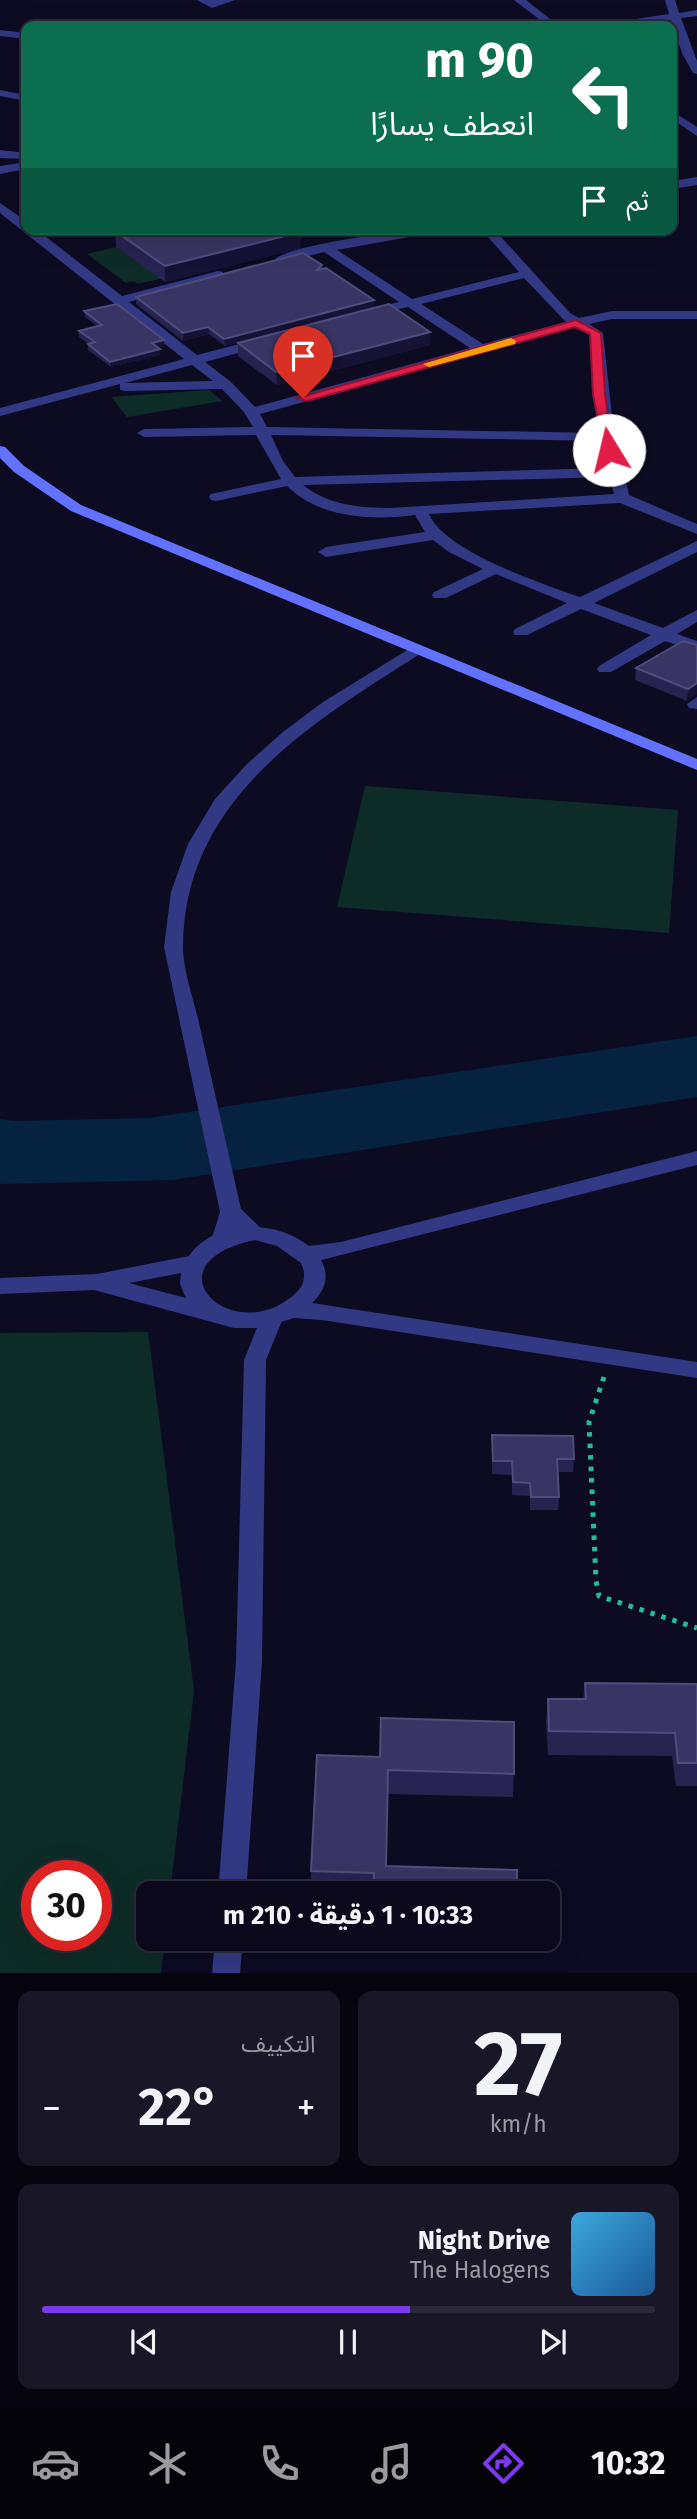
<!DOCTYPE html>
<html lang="ar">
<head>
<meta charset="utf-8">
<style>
  :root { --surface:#0a081a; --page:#181627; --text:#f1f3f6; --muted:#999aa2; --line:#2a2939; --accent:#7c3aed }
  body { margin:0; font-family:"Fira Sans","Noto Sans Arabic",sans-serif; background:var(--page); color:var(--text); direction:rtl; height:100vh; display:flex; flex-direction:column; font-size:26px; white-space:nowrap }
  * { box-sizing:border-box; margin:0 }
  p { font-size:23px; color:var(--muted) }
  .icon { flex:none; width:38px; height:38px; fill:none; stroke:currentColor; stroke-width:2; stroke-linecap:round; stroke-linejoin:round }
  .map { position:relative; height:1973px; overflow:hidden; direction:ltr }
  .details { display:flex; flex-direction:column; gap:18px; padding:18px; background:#06040e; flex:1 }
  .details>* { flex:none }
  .banner { position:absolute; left:21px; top:21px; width:656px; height:214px; border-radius:14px; box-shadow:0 7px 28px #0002,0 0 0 2px var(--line); direction:rtl; background:#0b6e4f; color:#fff; overflow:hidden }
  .speed { position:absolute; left:21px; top:1860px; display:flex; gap:14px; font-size:35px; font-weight:700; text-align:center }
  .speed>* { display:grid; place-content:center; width:91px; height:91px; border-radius:50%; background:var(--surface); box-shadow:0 7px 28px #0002,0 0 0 2px var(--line); line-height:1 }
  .speed .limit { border:10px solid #d22; background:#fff; color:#111 }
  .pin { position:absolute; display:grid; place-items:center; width:60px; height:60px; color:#fff; margin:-72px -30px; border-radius:50% 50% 50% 0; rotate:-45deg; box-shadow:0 0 7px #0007 }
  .pin .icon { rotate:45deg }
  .me { position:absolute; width:77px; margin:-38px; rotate:351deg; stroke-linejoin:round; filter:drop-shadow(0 0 5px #0008) }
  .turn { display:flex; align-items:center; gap:24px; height:147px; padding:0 28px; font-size:32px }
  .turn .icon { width:91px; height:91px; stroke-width:2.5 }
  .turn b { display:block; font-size:49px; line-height:60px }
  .then { display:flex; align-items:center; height:66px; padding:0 28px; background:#0003; gap:14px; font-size:26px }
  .big { font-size:52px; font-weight:700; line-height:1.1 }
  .details .tile { flex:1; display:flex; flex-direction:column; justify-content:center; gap:10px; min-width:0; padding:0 24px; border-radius:14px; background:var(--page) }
  .details .dial { align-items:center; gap:0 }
  .dial b { font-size:91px; line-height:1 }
  .song { display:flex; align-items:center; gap:21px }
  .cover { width:84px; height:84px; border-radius:10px; background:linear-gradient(135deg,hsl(200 70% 55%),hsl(210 70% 35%)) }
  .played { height:7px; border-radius:4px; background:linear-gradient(90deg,var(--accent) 60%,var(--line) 60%) }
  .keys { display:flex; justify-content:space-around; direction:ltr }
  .heat { display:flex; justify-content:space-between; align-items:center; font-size:38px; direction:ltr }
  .details .tiles { flex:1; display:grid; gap:18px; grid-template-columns:1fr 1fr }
  .tile:last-child { grid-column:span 2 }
  .trip { position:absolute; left:136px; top:1881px; width:424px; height:70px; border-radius:14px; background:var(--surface); box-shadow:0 7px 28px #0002,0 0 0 2px var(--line); font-weight:700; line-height:70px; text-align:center; direction:rtl }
  .menu { display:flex; height:112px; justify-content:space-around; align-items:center; background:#04030a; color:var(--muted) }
  .menu .icon { width:49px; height:49px }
  .menu .selected { color:var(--accent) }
  .menu b { font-size:32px; color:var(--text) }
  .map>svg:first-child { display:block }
  .green { fill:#0e2c27; fill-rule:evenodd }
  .water { fill:#052241 }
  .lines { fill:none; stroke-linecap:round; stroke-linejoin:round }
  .path { stroke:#24bba0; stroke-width:5; stroke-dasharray:4.5 7; stroke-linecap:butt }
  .minor { fill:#323984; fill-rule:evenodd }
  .tertiary { fill:#323984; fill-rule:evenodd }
  .secondary { fill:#6371ff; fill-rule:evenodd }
  .wall { fill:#262351 }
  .shaded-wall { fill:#151236 }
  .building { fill:#383564; stroke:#4f4d7c; stroke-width:2 }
  .route { fill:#e11d48; stroke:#92132f; stroke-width:2 }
  .slow { fill:#f59e0b }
</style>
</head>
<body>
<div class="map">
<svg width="697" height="1973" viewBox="0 0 697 1973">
  <rect width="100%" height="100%" fill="#0d0b22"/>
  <g class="green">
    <polygon points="116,247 213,266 138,284 133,281 126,283 87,254"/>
    <polygon points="209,390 222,401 127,417 111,397"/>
    <polygon points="365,786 678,810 669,933 337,907"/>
    <path d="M148,1332l46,359 -24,202 -21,1v45h16l-4,34h-161v-640zM96,1876v60h-59v-60z"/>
  </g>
  <polygon class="water" points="697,1036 697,1097 173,1180 0,1184 0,1119 14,1121 149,1118"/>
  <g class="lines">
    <polyline class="path" points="604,1377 589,1422 596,1581 599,1596 697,1628"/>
    <g class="minor">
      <polygon points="197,0 235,0 212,8"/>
      <polygon points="514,0 526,0 559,26 548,26"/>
      <polygon points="665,0 675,0 679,13 697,10 697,16 681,18 697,61 697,74 693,73 682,53 671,20 629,26 604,26 609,23 669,14"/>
      <polygon points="0,30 26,33 26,39 0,36"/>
      <polygon points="0,90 26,95 26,101 0,96"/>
      <polygon points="672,111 697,127 697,136 672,119"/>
      <polygon points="0,150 26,153 26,159 0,158"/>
      <polygon points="26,162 26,169 0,174 0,166"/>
      <polygon points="697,177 697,185 672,189 672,181"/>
      <path d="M0,203l26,18v8h10l86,67 96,-25 5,1v6l-94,24 68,53 66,-17 5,1v6l-63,17 26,20 24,25 215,-59 -62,-41 -43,9v-6l34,-8 -75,-50 -43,11 -6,-4c18,-15 134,-30 162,-30l-6,4 -94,17 75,49 107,-27 -38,-43h13l76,84 9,5 33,-7h85v8h-85l-23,5 14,9 9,83 17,79 68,29v10l-77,-31 -191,11c16,38 112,69 151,83l117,-56v11l-103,51 69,25 34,-18v12l-20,12 20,7v11l-32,-11 -54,31h-12l-2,-3 2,-3 52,-31 -70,-26 -54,26h-12l-2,-3 2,-3 52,-26 -71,-29 -50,24h-12l-2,-3 2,-3 49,-23 -34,-17 -16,-12 -107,17 -8,-5 8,-5 99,-15 -10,-17c-42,6 -96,3 -128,-29l-71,15 -5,-1 -2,-3 2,-3 70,-15 -25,-44 -112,2 -7,-4 7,-4 109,-2 -9,-15 -22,-23 -97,2 -5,-1v-6l-120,32v-8l184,-49 -184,-146zM524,278l42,44 -83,22 -62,-40zM576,327l13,8 11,98 -333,-6 -7,-13zM192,365l21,16 -88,2zM271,435l331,6 5,27 -312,9 -12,-16zM609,477l5,17 -223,14c-31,0 -63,-3 -88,-23z"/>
      <path d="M417,644l8,5 -2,3c-111,71 -238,145 -240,293 -1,22 11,55 16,78 14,62 28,124 42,186l25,24 -3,5c-12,4 -18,-1 -26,-9l-6,14 -8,2 -8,-2 -3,-5 8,-26 -56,-265 7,-55 17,-48 27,-45 32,-35 36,-32 40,-30z"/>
      <polygon points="697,697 697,709 689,708 687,704"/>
      <polygon points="272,1310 280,1312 283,1318 266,1360 262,1661 246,1894 218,1894 236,1661 244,1360 261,1318 264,1312"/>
      <polygon points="215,1939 243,1939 240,1973 212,1973"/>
    </g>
    <path class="tertiary" d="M697,1151v14l-376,95c9,16 4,31 -9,43l385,59v16l-375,-58 -28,-2 -32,10h-28l-140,-38 -94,4v-16l97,-4 92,-18c26,-37 87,-37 120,-10l32,-4zM255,1240l22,6 24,17c5,10 4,21 -4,29 -62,60 -155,-28 -42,-52zM181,1273l-1,11 6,14 -57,-15z"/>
    <polygon class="secondary" points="0,446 5,447 24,466 81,505 697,759 697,770 71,511 14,472 0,458"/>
  </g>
  <g class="wall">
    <polygon points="115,231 301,233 301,248 165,282 116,247"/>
    <polygon points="322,265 322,269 374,307 225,346 209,334 183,341 136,304 136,297"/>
    <polygon points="84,311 164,340 164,346 157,347 160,355 111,367 88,350 88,344 89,344 79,337 79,331 97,326 85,317"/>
    <polygon points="238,343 430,345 277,385 238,356"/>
    <polygon points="697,645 687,701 635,680 636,668"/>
    <polygon points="492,1435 574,1459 573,1472 558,1472 559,1497 558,1510 530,1510 530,1496 512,1495 512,1475 492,1474"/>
    <polygon points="585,1683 697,1684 697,1786 676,1786 672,1756 548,1755 546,1722 548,1699 583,1699"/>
    <polygon points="317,1755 514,1774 513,1797 388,1794 386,1866 517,1894 311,1894 311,1871"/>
    <polygon points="372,1939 516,1939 515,1950 372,1946"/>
  </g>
  <g class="shaded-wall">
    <polygon points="284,229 322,229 301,233 301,248 165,282 165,266"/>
    <polygon points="374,300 374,307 225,346 224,339"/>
    <polygon points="208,327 209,334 183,341 183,333"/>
    <polygon points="430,332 430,345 277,385 276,372"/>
    <polygon points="164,340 164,346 152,349 152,343"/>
    <polygon points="160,349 160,355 111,367 110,362"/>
    <polygon points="697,683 697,693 687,701 688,689"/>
  </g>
  <g class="building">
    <polygon points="125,229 298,229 301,232 165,266 115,231"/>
    <polygon points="303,253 322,265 317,270 326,268 374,300 224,339 208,327 183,333 136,297"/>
    <polygon points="117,304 164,340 152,343 160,349 110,362 88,344 95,342 79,331 102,325 84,311"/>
    <polygon points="389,304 430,332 276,372 238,343"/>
    <polygon points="683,641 697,645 697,683 688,689 636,668"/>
    <polygon points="492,1435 573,1436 574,1459 557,1459 559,1497 531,1497 530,1483 513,1482 512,1461 493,1461"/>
    <polygon points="585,1683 697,1684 697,1763 678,1763 675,1733 549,1731 548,1699 586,1699"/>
    <polygon points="381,1718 514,1722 514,1774 388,1770 386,1866 517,1870 517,1894 373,1894 374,1873 311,1871 317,1755 380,1757"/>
  </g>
  <polygon class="route" points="576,320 601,333 605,394 613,453 603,450 593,394 590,334 575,327 307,401 297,398"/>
  <polygon class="slow" points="511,338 516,341 515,344 429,367 423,364"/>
</svg>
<div class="speed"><div class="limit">30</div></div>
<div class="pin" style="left:303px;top:398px;background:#d93025"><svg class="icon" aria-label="arrive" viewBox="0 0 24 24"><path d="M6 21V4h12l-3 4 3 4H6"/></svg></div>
<svg class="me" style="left:609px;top:450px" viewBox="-20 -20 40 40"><circle r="19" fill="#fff"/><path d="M0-13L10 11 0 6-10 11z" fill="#e11d48"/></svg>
<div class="trip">10:33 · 1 دقيقة · 210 m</div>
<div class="banner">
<div class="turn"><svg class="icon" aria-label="left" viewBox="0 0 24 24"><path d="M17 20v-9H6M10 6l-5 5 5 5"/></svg><div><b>90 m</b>انعطف يسارًا</div></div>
<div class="then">ثم<svg class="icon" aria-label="arrive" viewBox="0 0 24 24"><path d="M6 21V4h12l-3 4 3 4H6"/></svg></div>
</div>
</div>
<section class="details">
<div class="tiles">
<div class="tile dial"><b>27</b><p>km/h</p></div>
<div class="tile"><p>التكييف</p>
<div class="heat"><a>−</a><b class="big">22°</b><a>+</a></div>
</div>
<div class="tile">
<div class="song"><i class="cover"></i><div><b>Night Drive</b><p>The Halogens</p></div></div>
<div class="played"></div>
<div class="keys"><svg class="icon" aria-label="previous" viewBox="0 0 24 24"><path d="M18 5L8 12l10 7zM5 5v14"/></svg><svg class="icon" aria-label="pause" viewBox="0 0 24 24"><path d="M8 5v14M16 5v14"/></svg><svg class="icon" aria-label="next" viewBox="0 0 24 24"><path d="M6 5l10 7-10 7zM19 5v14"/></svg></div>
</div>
</div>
</section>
<nav class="menu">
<b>10:32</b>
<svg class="icon selected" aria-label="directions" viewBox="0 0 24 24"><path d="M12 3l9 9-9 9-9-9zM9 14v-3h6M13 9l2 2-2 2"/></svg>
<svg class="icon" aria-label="music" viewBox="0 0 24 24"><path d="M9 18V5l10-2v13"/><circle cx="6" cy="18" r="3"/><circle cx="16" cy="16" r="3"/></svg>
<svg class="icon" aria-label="phone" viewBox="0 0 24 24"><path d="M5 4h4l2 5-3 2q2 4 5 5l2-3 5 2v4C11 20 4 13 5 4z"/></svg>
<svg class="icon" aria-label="climate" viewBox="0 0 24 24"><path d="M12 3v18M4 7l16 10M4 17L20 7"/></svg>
<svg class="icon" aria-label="car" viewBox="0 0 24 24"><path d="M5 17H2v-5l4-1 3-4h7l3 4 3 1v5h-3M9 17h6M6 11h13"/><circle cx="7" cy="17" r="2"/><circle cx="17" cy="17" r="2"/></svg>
</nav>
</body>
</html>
